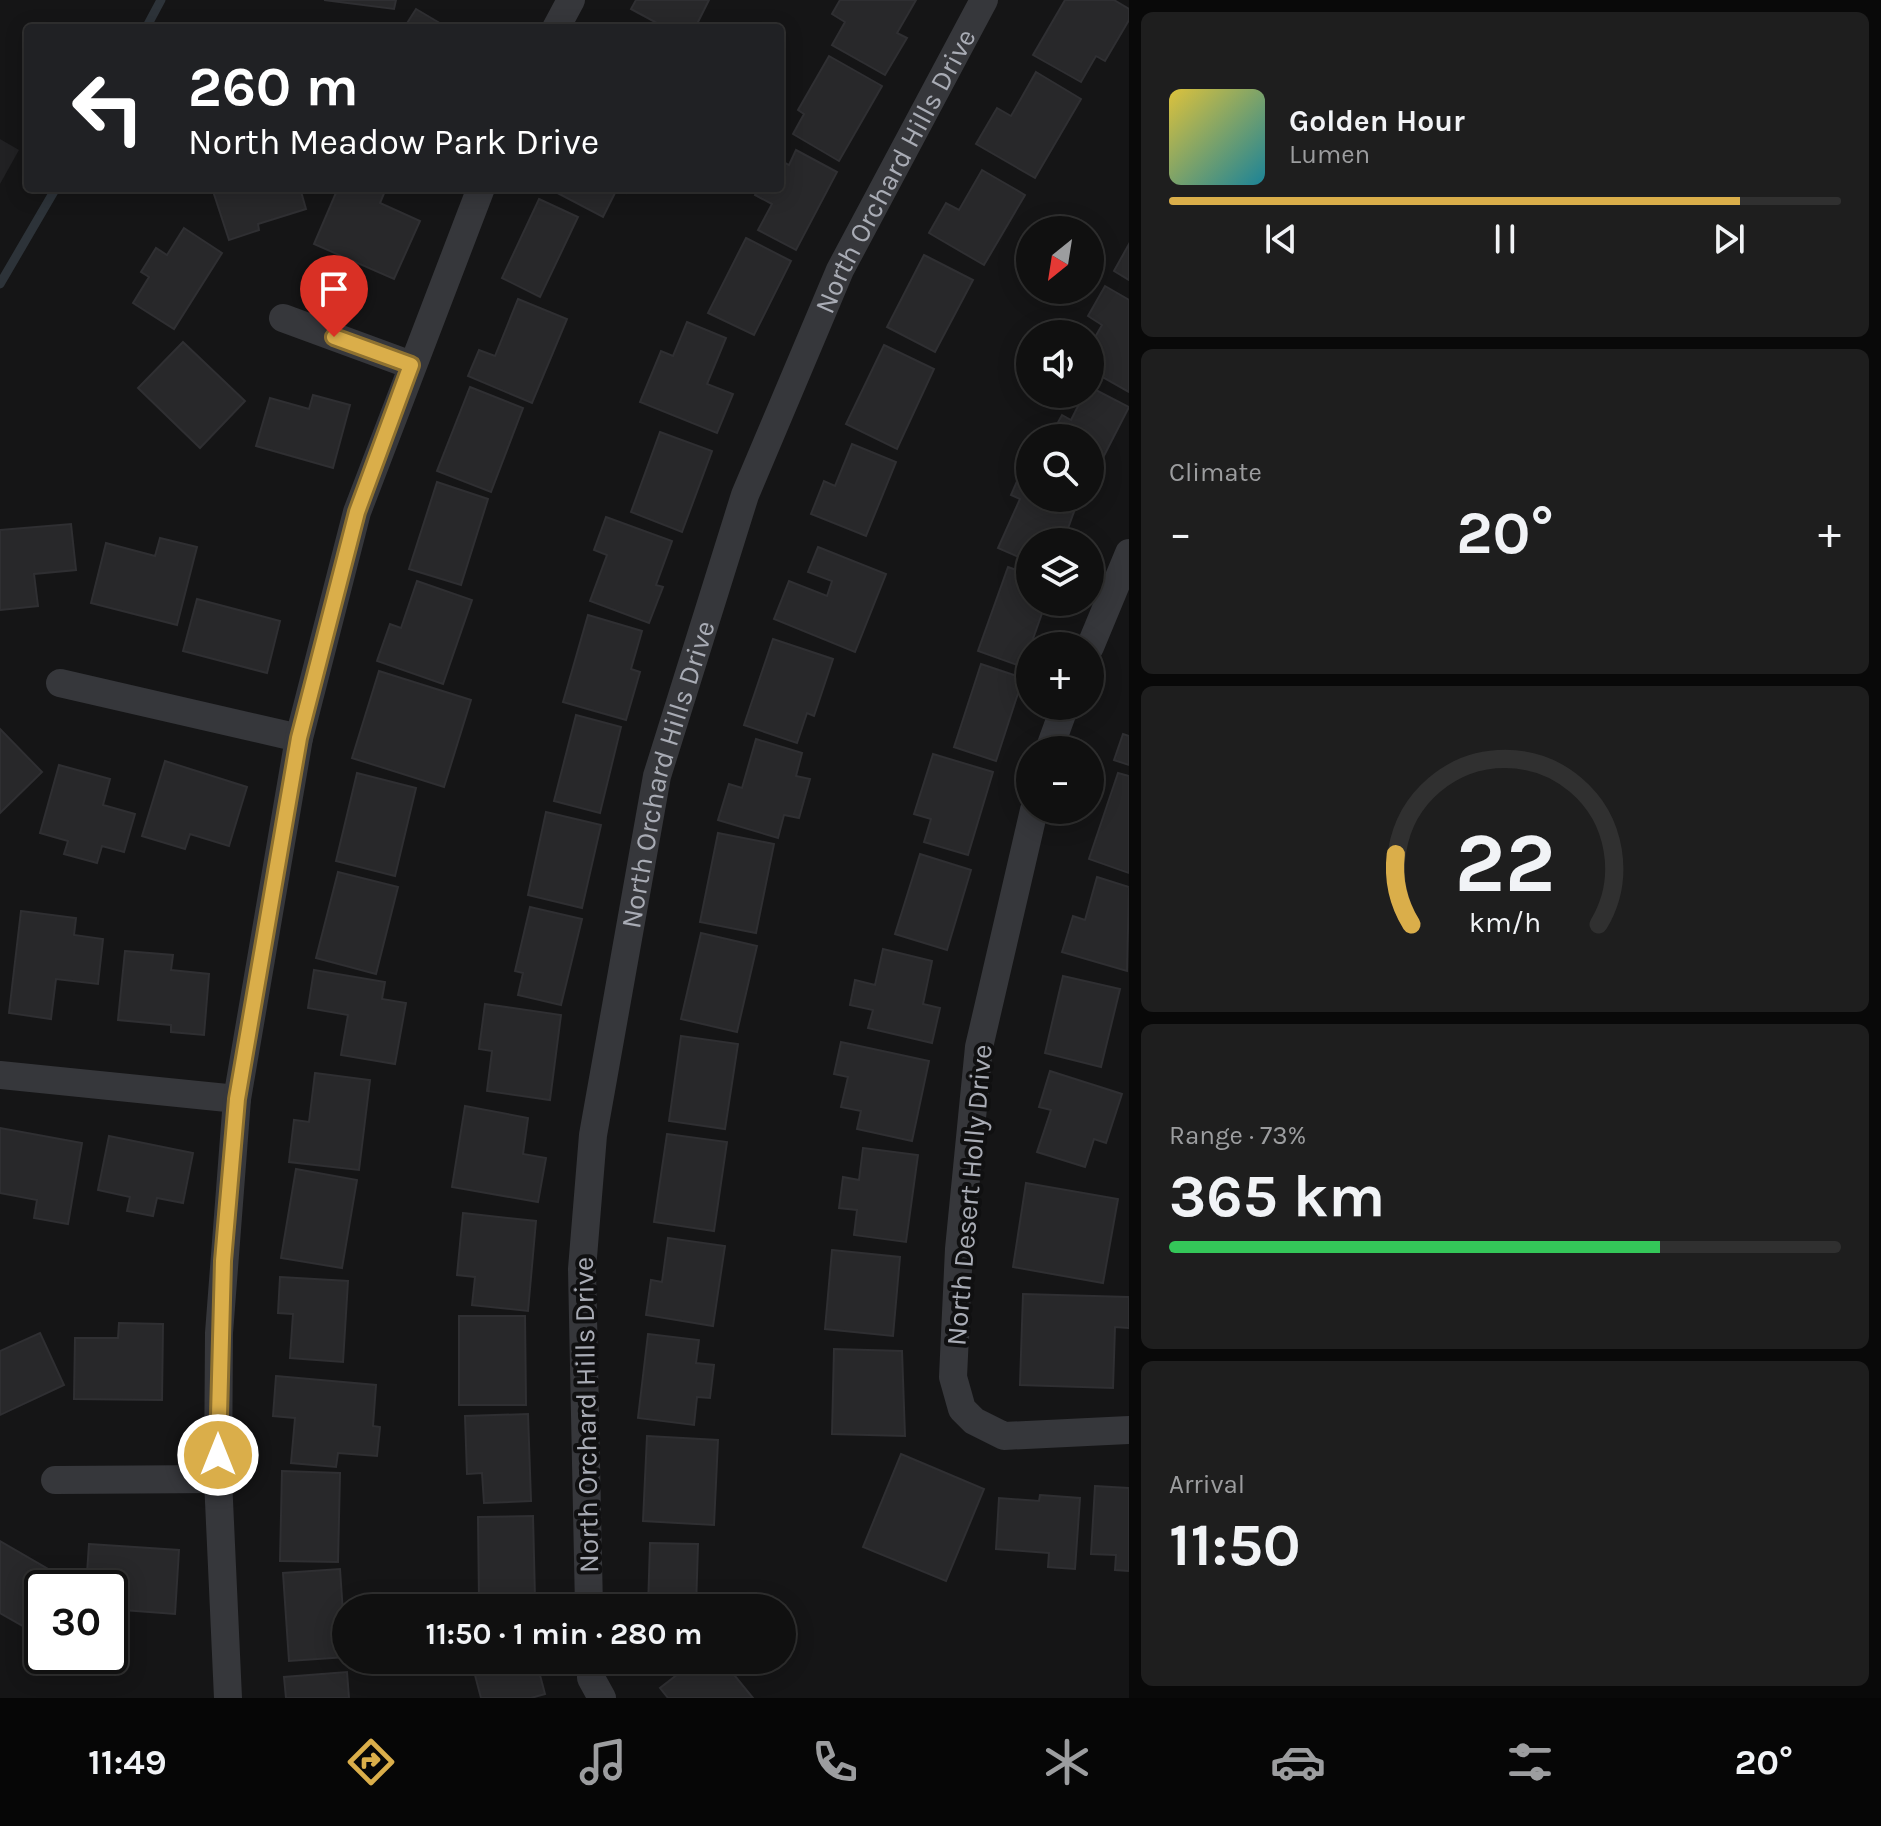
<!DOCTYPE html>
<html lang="en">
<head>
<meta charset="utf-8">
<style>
  :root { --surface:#101010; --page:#1e1e1e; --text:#f1f3f6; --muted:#9c9d9f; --line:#303030; --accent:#daae4a }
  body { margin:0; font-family:Karla,sans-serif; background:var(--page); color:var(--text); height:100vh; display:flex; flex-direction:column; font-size:30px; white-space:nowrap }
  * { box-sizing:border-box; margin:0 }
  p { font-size:26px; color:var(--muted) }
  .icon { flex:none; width:44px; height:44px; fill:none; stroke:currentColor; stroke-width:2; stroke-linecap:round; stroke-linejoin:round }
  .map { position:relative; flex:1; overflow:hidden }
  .side { display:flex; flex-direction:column; gap:12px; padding:12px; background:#090909; width:752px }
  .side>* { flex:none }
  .top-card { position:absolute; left:24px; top:24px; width:760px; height:168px; border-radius:8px; box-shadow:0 4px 20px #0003,0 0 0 2px var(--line); background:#202124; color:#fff; overflow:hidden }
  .needle { width:52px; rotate:210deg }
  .controls { position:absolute; left:1016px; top:216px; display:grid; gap:16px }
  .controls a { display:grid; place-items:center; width:88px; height:88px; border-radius:50%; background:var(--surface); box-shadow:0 4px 20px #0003,0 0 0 2px var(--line); font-size:40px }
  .speed { position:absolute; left:24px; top:1570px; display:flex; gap:16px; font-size:40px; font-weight:700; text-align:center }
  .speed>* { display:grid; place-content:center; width:104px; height:104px; border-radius:50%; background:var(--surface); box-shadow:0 4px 20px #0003,0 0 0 2px var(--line); line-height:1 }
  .speed .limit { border:4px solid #111; border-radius:12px; background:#fff; color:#111 }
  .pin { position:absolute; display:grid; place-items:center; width:68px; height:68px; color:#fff; margin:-82px -34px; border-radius:50% 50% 50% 0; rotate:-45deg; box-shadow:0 0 8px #0007 }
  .pin .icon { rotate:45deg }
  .me { position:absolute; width:88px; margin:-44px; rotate:0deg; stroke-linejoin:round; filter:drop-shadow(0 0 6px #0008) }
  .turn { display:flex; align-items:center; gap:28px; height:168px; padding:0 32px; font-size:36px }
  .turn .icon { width:104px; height:104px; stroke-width:2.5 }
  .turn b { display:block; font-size:56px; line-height:68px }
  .big { font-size:60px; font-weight:700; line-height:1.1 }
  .side .tile { flex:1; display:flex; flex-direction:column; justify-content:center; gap:12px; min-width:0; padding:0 28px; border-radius:12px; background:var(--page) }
  .side .dial { align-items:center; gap:0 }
  .dial svg { height:208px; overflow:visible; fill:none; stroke:var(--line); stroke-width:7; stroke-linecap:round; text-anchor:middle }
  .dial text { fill:var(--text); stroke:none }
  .song { display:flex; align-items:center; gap:24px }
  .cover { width:96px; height:96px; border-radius:12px; background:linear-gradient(135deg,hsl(50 70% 55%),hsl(190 70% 35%)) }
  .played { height:8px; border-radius:4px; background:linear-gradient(90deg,var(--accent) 85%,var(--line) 85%) }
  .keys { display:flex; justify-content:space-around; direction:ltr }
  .heat { display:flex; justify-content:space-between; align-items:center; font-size:44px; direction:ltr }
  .charge { height:12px; border-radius:6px; background:linear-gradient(90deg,#34c759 73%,var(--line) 0) }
  .trip { position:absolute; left:332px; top:1594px; width:464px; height:80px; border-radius:40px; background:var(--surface); box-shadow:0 4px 20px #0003,0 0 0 2px var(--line); font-weight:700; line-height:80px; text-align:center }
  .tab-bar { display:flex; height:128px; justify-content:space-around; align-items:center; background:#060606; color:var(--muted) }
  .tab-bar .icon { width:56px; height:56px }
  .tab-bar .on { color:var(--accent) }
  .tab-bar b { font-size:36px; color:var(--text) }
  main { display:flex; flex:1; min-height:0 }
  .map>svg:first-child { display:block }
  .built { fill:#212123 }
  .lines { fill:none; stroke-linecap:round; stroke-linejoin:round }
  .stream { stroke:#2d3339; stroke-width:9 }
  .building { fill:#28282a; stroke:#2f2f32; stroke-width:2 }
  .street { stroke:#36373b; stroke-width:28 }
  .route-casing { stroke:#8e7130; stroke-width:20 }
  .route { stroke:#daae4a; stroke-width:14 }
  .labels { text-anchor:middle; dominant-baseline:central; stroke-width:8; stroke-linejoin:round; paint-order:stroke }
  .street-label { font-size:28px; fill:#a9acb5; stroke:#101011 }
</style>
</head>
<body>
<main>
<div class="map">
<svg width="1129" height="1698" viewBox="0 0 1129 1698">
  <rect width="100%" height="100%" fill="#151516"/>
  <polygon class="built" points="0,139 19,150 0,184"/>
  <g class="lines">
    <g class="stream">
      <polyline points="146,28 161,0"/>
      <polyline points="0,284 56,188"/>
    </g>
  </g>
  <g class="building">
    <polygon points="324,0 396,0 394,9"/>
    <polygon points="636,0 709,0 695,28 666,28 631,9"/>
    <polygon points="840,0 916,0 897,33 907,38 885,75 832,45 845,22 832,14"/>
    <polygon points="1065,0 1114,0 1129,9 1129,20 1105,61 1096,56 1081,82 1033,55"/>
    <polygon points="416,9 448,28 404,28"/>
    <polygon points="829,56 882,86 839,161 793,134 804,114 798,110"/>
    <polygon points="1036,72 1081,99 1035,178 976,144 997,108 1011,116"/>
    <polygon points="796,150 837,172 796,250 758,230 772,204 755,195 758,188 780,188 780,160 789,165"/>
    <polygon points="982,170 1025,195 984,265 929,233 946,203 959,210"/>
    <polygon points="212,188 300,188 306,209 258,224 259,230 229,240"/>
    <polygon points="338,188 379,188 385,191 380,203 420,221 394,279 314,244"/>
    <polygon points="548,188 628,188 626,193 617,189 603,217"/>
    <polygon points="539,199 578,217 540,297 502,278"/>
    <polygon points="184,228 222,253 174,329 133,303 149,277 141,272 156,248 167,255"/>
    <polygon points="746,238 791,261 754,335 708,313"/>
    <polygon points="1129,244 1129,280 1114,271"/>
    <polygon points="924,255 973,280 935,352 887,327"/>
    <polygon points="1105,286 1129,300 1129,392 1090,370 1090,346 1102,325 1088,316"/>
    <polygon points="518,299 567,319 532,403 468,376 479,350 495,356"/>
    <polygon points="687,322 726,338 707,384 733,394 717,433 640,402 661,351 673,356"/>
    <polygon points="183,342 245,401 200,448 138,388"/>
    <polygon points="884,345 934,369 897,449 846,424"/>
    <polygon points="470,387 523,408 491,492 437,471"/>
    <polygon points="1090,387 1129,407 1090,483 1090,438 1061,438 1052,433 1062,415 1071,420 1084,394 1090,394"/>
    <polygon points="313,395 350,405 333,468 256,446 270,398 309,409"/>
    <polygon points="660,432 712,451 682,532 631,512"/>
    <polygon points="852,444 896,462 866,536 811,514 824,481 835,486"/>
    <polygon points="1022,470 1030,473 1030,498 1079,498 1063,542 1030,542 1030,562 998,548 1020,499 1011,495"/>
    <polygon points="437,482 488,499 461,585 409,569"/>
    <polygon points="606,517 672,541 656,585 663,587 649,623 590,601 607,555 594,550"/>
    <polygon points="71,524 76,570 34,574 38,606 0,610 0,530"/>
    <polygon points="160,538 197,547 177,625 91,603 106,543 155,556"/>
    <polygon points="818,547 886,574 855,652 774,619 789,581 827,596 832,581 808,572"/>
    <polygon points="1008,567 1030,575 1030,602 1046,602 1023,667 978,651"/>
    <polygon points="417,581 472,600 443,684 377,661 390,624 401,628"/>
    <polygon points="197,599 280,621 267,673 183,651"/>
    <polygon points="588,615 642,631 631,669 640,672 626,720 563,702"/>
    <polygon points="773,639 833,659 814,716 807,713 797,743 744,725"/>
    <polygon points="981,664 1023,678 996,761 954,747"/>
    <polygon points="379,671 471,700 444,787 352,758"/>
    <polygon points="576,715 621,727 600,813 554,801"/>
    <polygon points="0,729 42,772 0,813"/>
    <polygon points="1123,734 1129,736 1129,765 1114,760"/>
    <polygon points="756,739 802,753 796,776 810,779 799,818 784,815 778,838 718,820 729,784 742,788"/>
    <polygon points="933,754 993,772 968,855 924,842 931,819 914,814"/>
    <polygon points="165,761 247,787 229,846 190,834 185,849 142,836"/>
    <polygon points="59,765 110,779 103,805 135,814 124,852 102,846 97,863 64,854 68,841 40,833"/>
    <polygon points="357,773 416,788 395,876 336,861"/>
    <polygon points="1118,773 1129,776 1129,873 1089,859"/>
    <polygon points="546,812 601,825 582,908 528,895"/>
    <polygon points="718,833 774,844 756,933 700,922"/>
    <polygon points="920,854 971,870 947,950 895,934"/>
    <polygon points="338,872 398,887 376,974 316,958"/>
    <polygon points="1097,877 1129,887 1127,971 1062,952 1073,916 1085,920"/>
    <polygon points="530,907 582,919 561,1005 518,995 523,973 515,971"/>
    <polygon points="21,911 76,918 74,935 103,939 98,984 56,979 51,1019 9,1013"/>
    <polygon points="701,933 757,946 737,1032 681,1019"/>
    <polygon points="883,949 932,961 923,1004 940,1008 932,1043 868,1028 873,1010 850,1005 855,980 875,985"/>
    <polygon points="125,951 173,955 171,970 209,974 204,1035 171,1032 171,1025 118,1020"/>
    <polygon points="314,970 385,982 382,999 406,1003 395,1064 341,1055 348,1015 308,1008"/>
    <polygon points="1063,976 1120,989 1101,1067 1045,1053"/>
    <polygon points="485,1004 561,1015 550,1100 487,1091 492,1051 479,1049"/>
    <polygon points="681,1036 738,1044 725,1129 669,1121"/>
    <polygon points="841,1042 929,1061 912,1141 857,1129 861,1111 841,1107 848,1077 834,1074"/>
    <polygon points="1050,1071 1122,1094 1106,1143 1094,1139 1085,1167 1037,1152 1051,1110 1039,1107"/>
    <polygon points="315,1073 370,1080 359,1170 289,1162 294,1120 309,1122"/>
    <polygon points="465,1106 528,1118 523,1154 546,1158 538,1202 452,1187"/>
    <polygon points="0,1128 82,1143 68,1224 34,1218 37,1200 0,1193"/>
    <polygon points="667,1134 727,1142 714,1231 654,1222"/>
    <polygon points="109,1136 193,1153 183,1203 157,1198 153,1216 127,1211 130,1197 98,1190"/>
    <polygon points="863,1148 918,1155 906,1242 854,1235 857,1210 839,1208 843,1177 859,1180"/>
    <polygon points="296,1169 357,1180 342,1268 281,1258"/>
    <polygon points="1026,1183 1118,1199 1103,1283 1013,1267"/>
    <polygon points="463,1213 536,1221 528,1311 472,1305 475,1277 457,1275"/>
    <polygon points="668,1238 725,1246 713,1326 646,1315 651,1280 662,1282"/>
    <polygon points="832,1250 900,1257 893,1336 825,1329"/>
    <polygon points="280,1277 348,1281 343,1362 290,1358 293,1314 278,1313"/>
    <polygon points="1023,1294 1129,1297 1129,1328 1115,1327 1113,1388 1020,1385"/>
    <polygon points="459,1316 525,1316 526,1405 459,1405"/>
    <polygon points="119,1323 163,1324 162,1400 74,1399 75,1338 118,1338"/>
    <polygon points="40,1333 64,1385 0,1415 0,1351"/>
    <polygon points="648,1334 699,1340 696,1363 714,1365 710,1398 697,1397 694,1425 638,1418"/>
    <polygon points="834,1349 902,1351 905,1436 832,1434"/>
    <polygon points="276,1376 376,1385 373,1426 380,1427 377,1456 338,1453 336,1467 291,1463 295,1418 273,1416"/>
    <polygon points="528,1414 531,1501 484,1503 482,1473 467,1474 465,1416"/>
    <polygon points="647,1436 718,1440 714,1525 643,1521"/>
    <polygon points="901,1454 984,1489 946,1581 863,1547"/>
    <polygon points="282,1471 340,1473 338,1562 280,1561"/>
    <polygon points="1095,1486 1129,1488 1129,1571 1115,1570 1116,1555 1091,1554"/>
    <polygon points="1040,1495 1080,1498 1075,1569 1048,1567 1049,1553 996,1549 999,1498 1039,1501"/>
    <polygon points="533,1516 535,1599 479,1600 478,1517"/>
    <polygon points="0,1541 67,1580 63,1588 42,1588 42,1624 37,1634 0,1613"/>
    <polygon points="650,1543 698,1544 696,1608 648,1608"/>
    <polygon points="89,1544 179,1550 175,1614 110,1609 110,1588 86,1588"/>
    <polygon points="340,1569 346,1657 289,1661 283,1573"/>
    <polygon points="471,1660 536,1660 545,1694 531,1698 481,1698"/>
    <polygon points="696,1660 722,1660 753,1698 668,1698 660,1688"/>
    <polygon points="347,1672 349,1698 286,1698 284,1677"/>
  </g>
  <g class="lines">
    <g class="street">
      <polyline points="556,28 571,0"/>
      <polyline points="283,318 411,365"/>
      <polyline points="1090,647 1129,553"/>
      <polyline points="60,683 299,738"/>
      <polyline points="1049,750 1065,706"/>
      <polyline points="1034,810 979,1047 959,1249 953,1377 962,1409 974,1421 1004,1436 1129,1430"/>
      <polyline points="0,1075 237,1099"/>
      <polyline points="55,1480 218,1479"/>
      <path id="s1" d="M589,1608l-7,-339 11,-134 64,-359 88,-281 95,-225 144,-270"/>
      <polyline points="591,1660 591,1678 602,1698"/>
      <polyline points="228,1698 218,1479 219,1333 237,1099 299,738 357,512 481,188"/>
    </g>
  </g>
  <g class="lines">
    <g class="route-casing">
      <polyline id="route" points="218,1455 223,1261 237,1099 299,738 357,512 411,365 334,337"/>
    </g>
    <use href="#route" class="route"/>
  </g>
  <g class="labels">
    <g class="street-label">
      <text stroke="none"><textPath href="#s1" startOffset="1490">North Orchard Hills Drive</textPath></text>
      <text stroke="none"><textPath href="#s1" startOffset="842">North Orchard Hills Drive</textPath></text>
      <text transform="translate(969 1195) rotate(-85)">North Desert Holly Drive</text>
      <text transform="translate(586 1415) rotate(-91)">North Orchard Hills Drive</text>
    </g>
  </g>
</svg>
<div class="controls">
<a><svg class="needle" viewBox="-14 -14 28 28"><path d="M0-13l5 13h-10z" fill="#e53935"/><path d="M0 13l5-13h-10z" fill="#9c9d9f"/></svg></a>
<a><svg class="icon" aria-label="sound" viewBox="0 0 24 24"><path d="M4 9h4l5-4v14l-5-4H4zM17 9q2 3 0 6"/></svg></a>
<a><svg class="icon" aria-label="search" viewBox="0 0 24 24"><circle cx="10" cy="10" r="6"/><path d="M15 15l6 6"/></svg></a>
<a><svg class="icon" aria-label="layers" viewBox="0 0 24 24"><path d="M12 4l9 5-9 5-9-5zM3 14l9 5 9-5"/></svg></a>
<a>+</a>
<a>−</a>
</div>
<div class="speed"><div class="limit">30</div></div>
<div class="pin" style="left:334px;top:337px;background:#d93025"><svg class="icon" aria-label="arrive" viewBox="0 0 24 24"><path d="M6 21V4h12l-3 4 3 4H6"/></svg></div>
<svg class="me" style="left:218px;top:1455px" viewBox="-20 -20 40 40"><circle r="17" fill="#daae4a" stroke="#fff" stroke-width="3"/><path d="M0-11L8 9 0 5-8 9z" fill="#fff"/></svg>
<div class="trip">11:50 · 1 min · 280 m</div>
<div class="top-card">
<div class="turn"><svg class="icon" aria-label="left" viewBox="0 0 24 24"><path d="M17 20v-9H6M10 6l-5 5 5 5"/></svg><div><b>260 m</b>North Meadow Park Drive</div></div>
</div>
</div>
<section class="side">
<div class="tile">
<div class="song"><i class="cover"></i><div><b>Golden Hour</b><p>Lumen</p></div></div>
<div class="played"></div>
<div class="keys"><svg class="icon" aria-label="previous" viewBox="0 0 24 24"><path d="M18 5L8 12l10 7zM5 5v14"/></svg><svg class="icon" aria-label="pause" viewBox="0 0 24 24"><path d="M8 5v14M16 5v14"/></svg><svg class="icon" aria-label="next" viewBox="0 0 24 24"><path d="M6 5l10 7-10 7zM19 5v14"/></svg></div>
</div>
<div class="tile"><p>Climate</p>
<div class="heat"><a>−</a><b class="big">20°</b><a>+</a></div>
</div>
<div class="tile dial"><svg viewBox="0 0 100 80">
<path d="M14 69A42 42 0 1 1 86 69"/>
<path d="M14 69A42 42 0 0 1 8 42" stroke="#daae4a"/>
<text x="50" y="56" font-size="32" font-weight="700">22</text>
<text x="50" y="72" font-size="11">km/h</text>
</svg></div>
<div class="tile"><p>Range · 73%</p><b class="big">365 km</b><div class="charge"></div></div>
<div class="tile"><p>Arrival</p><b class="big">11:50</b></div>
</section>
</main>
<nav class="tab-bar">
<b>11:49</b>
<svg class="icon on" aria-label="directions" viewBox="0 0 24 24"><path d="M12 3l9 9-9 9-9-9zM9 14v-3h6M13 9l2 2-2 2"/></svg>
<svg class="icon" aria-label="music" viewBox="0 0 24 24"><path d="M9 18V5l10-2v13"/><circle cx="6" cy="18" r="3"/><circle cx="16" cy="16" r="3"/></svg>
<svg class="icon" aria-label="phone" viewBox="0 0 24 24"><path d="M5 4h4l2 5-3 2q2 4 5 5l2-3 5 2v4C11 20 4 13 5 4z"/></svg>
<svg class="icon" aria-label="climate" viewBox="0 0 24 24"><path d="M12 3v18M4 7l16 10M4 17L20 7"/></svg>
<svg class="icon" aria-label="car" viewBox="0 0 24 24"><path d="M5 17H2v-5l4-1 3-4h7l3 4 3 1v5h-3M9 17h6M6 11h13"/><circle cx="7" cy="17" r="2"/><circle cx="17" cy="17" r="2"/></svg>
<svg class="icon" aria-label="filters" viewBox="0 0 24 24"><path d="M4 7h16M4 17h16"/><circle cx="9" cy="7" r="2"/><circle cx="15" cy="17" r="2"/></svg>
<b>20°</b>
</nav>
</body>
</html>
